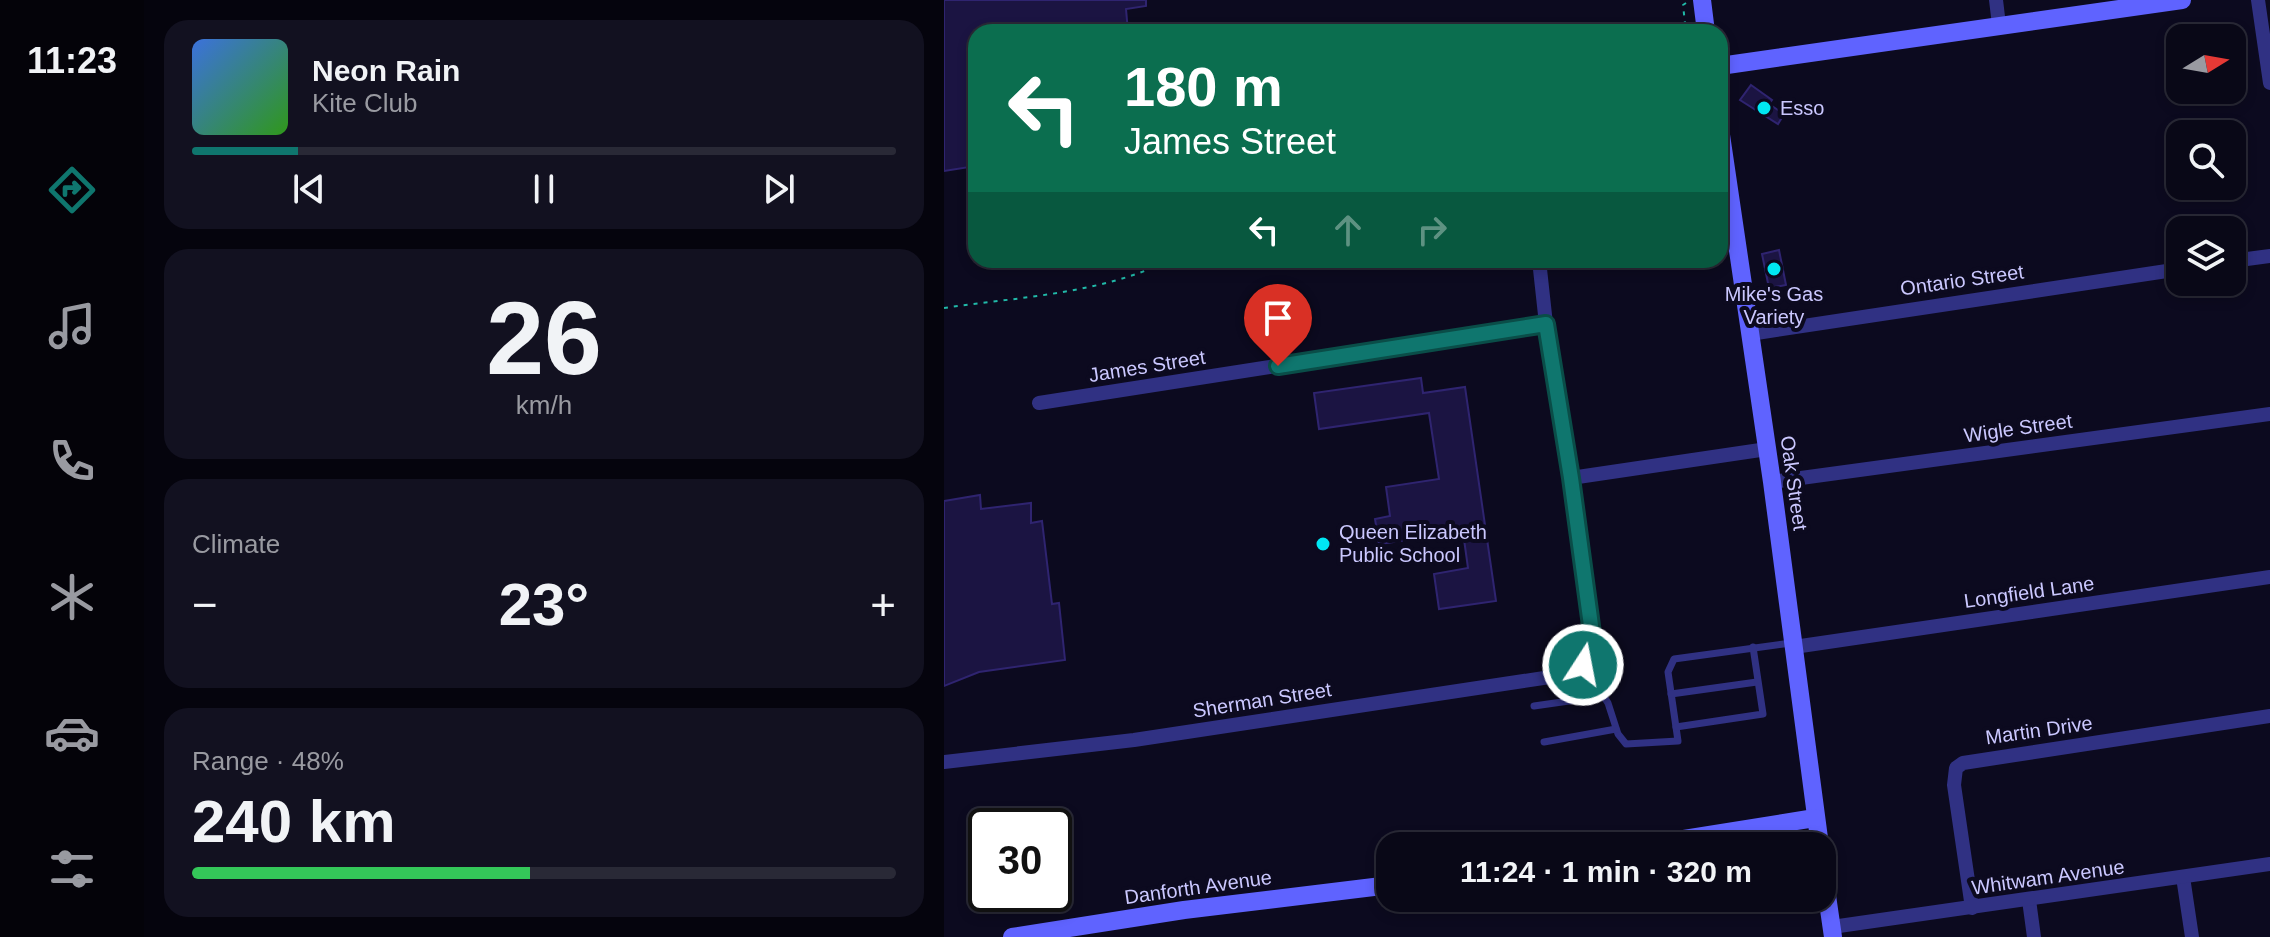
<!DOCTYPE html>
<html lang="en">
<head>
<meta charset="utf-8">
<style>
  :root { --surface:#090817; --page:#121120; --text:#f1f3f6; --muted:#999aa1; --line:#292936; --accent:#0f766e }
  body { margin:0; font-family:Helvetica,sans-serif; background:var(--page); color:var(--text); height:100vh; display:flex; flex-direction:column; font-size:30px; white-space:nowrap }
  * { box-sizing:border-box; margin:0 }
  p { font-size:26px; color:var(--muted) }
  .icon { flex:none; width:44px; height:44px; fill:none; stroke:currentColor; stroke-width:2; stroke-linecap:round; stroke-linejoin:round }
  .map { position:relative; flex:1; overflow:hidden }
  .side { display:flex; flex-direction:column; gap:20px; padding:20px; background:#05040d; width:800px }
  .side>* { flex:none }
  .hud { position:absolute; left:24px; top:24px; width:760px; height:244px; border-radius:24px; box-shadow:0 4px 12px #0003,0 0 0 2px var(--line); background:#0b6e4f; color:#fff; overflow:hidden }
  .needle { width:52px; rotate:79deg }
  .buttons { position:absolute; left:1222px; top:24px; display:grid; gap:16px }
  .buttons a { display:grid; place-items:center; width:80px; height:80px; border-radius:16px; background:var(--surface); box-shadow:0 4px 12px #0003,0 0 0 2px var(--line); font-size:40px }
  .speed { position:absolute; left:24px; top:808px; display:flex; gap:16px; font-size:40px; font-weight:700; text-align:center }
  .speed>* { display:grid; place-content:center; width:104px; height:104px; border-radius:50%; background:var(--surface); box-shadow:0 4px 12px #0003,0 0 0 2px var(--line); line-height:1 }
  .speed .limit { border:4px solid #111; border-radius:12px; background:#fff; color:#111 }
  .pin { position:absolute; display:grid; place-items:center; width:68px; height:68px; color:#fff; margin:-82px -34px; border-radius:50% 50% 50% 0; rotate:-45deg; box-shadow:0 0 8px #0007 }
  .pin .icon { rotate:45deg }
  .me { position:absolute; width:88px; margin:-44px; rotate:11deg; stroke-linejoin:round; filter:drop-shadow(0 0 6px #0008) }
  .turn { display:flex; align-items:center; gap:28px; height:168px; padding:0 24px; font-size:36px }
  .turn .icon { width:104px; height:104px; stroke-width:2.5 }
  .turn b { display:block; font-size:56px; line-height:68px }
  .lanes { display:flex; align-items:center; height:76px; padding:0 24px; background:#0003; justify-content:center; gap:40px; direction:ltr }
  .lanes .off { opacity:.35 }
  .big { font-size:60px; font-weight:700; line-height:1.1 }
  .side .tile { flex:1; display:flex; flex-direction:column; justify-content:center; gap:12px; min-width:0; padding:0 28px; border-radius:24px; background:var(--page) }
  .side .dial { align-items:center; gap:0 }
  .dial b { font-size:104px; line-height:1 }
  .song { display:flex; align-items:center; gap:24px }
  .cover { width:96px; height:96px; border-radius:12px; background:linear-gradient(135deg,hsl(220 70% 55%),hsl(110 70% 35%)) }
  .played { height:8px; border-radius:4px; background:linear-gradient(90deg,var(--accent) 15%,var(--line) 15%) }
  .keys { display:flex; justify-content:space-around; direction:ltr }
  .heat { display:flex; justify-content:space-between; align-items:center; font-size:44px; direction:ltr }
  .charge { height:12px; border-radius:6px; background:linear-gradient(90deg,#34c759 48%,var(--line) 0) }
  .trip { position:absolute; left:432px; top:832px; width:460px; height:80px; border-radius:24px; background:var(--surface); box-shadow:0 4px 12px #0003,0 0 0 2px var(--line); font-weight:700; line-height:80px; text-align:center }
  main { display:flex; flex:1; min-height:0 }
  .menu { display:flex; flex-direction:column; width:144px; justify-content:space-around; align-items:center; background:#040309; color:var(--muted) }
  .menu .icon { width:56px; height:56px }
  .menu .selected { color:var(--accent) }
  .menu b { font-size:36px; color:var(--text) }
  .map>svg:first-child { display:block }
  .building { fill:#1b1442; stroke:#2f2470; stroke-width:2 }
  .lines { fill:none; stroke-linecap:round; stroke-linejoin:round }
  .path { stroke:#21baa9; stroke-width:2; stroke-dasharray:4 6; stroke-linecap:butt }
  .lane { stroke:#303183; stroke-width:7 }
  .street { stroke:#303183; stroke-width:14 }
  .secondary { stroke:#5f63ff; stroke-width:18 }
  .route-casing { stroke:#0a4d48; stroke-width:20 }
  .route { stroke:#0f766e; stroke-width:14 }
  .poi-dot { fill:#00e7f3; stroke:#0c0a1f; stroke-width:3 }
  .labels { text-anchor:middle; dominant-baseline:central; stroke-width:8; stroke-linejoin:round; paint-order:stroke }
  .poi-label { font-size:20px; fill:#cbc8ff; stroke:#0c0a1f; text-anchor:start }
  .street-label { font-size:20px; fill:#cbc8ff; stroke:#0c0a1f }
</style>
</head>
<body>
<main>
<nav class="menu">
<b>11:23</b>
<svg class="icon selected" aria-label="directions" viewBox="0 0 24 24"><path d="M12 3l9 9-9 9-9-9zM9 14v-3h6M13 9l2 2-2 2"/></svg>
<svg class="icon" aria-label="music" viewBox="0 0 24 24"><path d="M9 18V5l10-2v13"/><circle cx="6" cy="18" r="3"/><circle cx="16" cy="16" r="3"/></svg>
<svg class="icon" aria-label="phone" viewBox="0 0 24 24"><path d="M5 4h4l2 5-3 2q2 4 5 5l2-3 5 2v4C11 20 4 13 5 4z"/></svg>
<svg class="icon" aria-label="climate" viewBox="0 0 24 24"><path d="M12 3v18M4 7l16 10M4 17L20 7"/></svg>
<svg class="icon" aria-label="car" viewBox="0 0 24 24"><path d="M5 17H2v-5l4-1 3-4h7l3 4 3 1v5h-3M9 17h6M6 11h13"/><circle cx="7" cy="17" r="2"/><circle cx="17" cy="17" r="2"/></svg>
<svg class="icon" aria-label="filters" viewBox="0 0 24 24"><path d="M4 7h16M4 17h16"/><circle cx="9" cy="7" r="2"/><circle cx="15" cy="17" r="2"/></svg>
</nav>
<section class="side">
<div class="tile">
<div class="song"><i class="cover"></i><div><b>Neon Rain</b><p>Kite Club</p></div></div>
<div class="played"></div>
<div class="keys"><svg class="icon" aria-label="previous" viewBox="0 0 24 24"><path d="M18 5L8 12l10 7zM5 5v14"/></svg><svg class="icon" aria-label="pause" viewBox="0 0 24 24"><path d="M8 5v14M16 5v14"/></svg><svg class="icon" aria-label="next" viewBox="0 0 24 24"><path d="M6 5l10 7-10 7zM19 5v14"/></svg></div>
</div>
<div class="tile dial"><b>26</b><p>km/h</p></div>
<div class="tile"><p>Climate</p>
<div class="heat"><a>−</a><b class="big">23°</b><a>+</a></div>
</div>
<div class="tile"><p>Range · 48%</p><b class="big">240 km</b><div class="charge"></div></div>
</section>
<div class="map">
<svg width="1326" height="937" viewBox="0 0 1326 937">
  <rect width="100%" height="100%" fill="#0c0a1f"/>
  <g class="building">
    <polygon points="0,0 202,0 202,6 182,9 184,32 32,32 32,166 0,171"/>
    <polygon points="807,85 828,100 825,104 840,114 834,124 796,100"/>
    <polygon points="835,250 842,285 825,288 818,254"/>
    <polygon points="477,378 479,393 521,387 552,601 495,609 490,574 524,568 519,532 435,544 431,519 446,516 442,487 495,479 485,413 375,429 370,393"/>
    <polygon points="36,495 37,509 87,503 87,523 98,521 108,604 115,603 121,660 35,672 0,686 0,501"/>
  </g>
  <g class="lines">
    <g class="path">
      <polyline points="742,3 739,5 742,32"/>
      <path d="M0,308c75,-11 157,-14 226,-48"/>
    </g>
    <g class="lane">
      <polyline points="639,665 664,703 674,734 682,744 734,741 724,672 730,659 847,643"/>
      <polyline points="727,694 813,682"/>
      <polyline points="590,706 660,696"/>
      <polyline points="732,727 819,714 809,647"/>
      <polyline points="600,742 672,729"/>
    </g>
    <g class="street">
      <polyline points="1052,0 1055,25"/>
      <polyline points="1314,0 1326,83"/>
      <polyline points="1288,261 1326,256"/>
      <polyline points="806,334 1236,269"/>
      <polyline points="95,403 602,324"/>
      <polyline points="627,478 823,449"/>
      <polyline points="828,482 1326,414"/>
      <polyline points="850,647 1326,577"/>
      <polyline points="0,762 190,740 626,674 639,665 648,633 627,478 602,324 595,260"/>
      <polyline points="1239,877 1248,937"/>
      <polyline points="1085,900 1090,937"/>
      <polyline points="1028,908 1010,785 1012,768 1019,763 1326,716"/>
      <polyline points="888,927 1326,864"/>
    </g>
    <g class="secondary">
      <polyline points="758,0 762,32"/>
      <polyline points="776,66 1238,0"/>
      <polyline points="776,128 828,482 876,846"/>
      <polyline points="696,846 871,818"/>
      <polyline points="878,861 889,937"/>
      <polyline points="68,937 240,910 446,885"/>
    </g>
  </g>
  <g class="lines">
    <g class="route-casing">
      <polyline id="route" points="334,366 602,324 627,478 648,633 639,665"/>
    </g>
    <use href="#route" class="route"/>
  </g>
  <g class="poi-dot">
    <circle cx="820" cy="108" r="8"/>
    <circle cx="830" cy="269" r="8"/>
    <circle cx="379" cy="544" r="8"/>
  </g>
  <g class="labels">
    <g class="poi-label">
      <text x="836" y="108">Esso</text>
      <text x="830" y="294" text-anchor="middle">Mike's Gas<tspan x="830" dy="23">Variety</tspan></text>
      <text x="395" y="532">Queen Elizabeth<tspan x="395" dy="23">Public School</tspan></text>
    </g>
    <g class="street-label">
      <text transform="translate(1018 280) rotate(-8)">Ontario Street</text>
      <text transform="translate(203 366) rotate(-9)">James Street</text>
      <text transform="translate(1074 428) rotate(-8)">Wigle Street</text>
      <text transform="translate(850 483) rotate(82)">Oak Street</text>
      <text transform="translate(1085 592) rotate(-8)">Longfield Lane</text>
      <text transform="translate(318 700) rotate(-9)">Sherman Street</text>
      <text transform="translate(1095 730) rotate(-8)">Martin Drive</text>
      <text transform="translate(1104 877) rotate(-8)">Whitwam Avenue</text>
      <text transform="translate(254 887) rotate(-8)">Danforth Avenue</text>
    </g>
  </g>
</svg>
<div class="buttons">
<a><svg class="needle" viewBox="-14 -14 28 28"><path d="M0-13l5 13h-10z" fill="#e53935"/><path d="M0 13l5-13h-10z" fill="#999aa1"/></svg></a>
<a><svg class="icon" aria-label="search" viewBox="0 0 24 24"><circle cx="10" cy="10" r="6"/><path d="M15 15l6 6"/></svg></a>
<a><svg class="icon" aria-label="layers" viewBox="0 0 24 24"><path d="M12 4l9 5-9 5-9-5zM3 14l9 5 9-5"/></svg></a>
</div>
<div class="speed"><div class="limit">30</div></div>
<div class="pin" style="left:334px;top:366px;background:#d93025"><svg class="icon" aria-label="arrive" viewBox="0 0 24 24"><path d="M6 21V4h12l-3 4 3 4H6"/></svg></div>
<svg class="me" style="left:639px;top:665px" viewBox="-20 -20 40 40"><circle r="17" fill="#0f766e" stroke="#fff" stroke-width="3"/><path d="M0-11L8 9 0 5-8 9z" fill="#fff"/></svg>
<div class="trip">11:24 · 1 min · 320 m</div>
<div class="hud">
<div class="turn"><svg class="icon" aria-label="left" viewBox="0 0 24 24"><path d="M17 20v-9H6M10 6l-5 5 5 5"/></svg><div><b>180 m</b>James Street</div></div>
<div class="lanes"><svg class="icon" aria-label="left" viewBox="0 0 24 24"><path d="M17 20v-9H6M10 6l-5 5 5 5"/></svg><svg class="icon off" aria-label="ahead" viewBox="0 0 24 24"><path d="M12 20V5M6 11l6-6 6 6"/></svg><svg class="icon off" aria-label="right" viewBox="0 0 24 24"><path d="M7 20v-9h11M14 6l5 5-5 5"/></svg></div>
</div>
</div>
</main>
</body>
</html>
